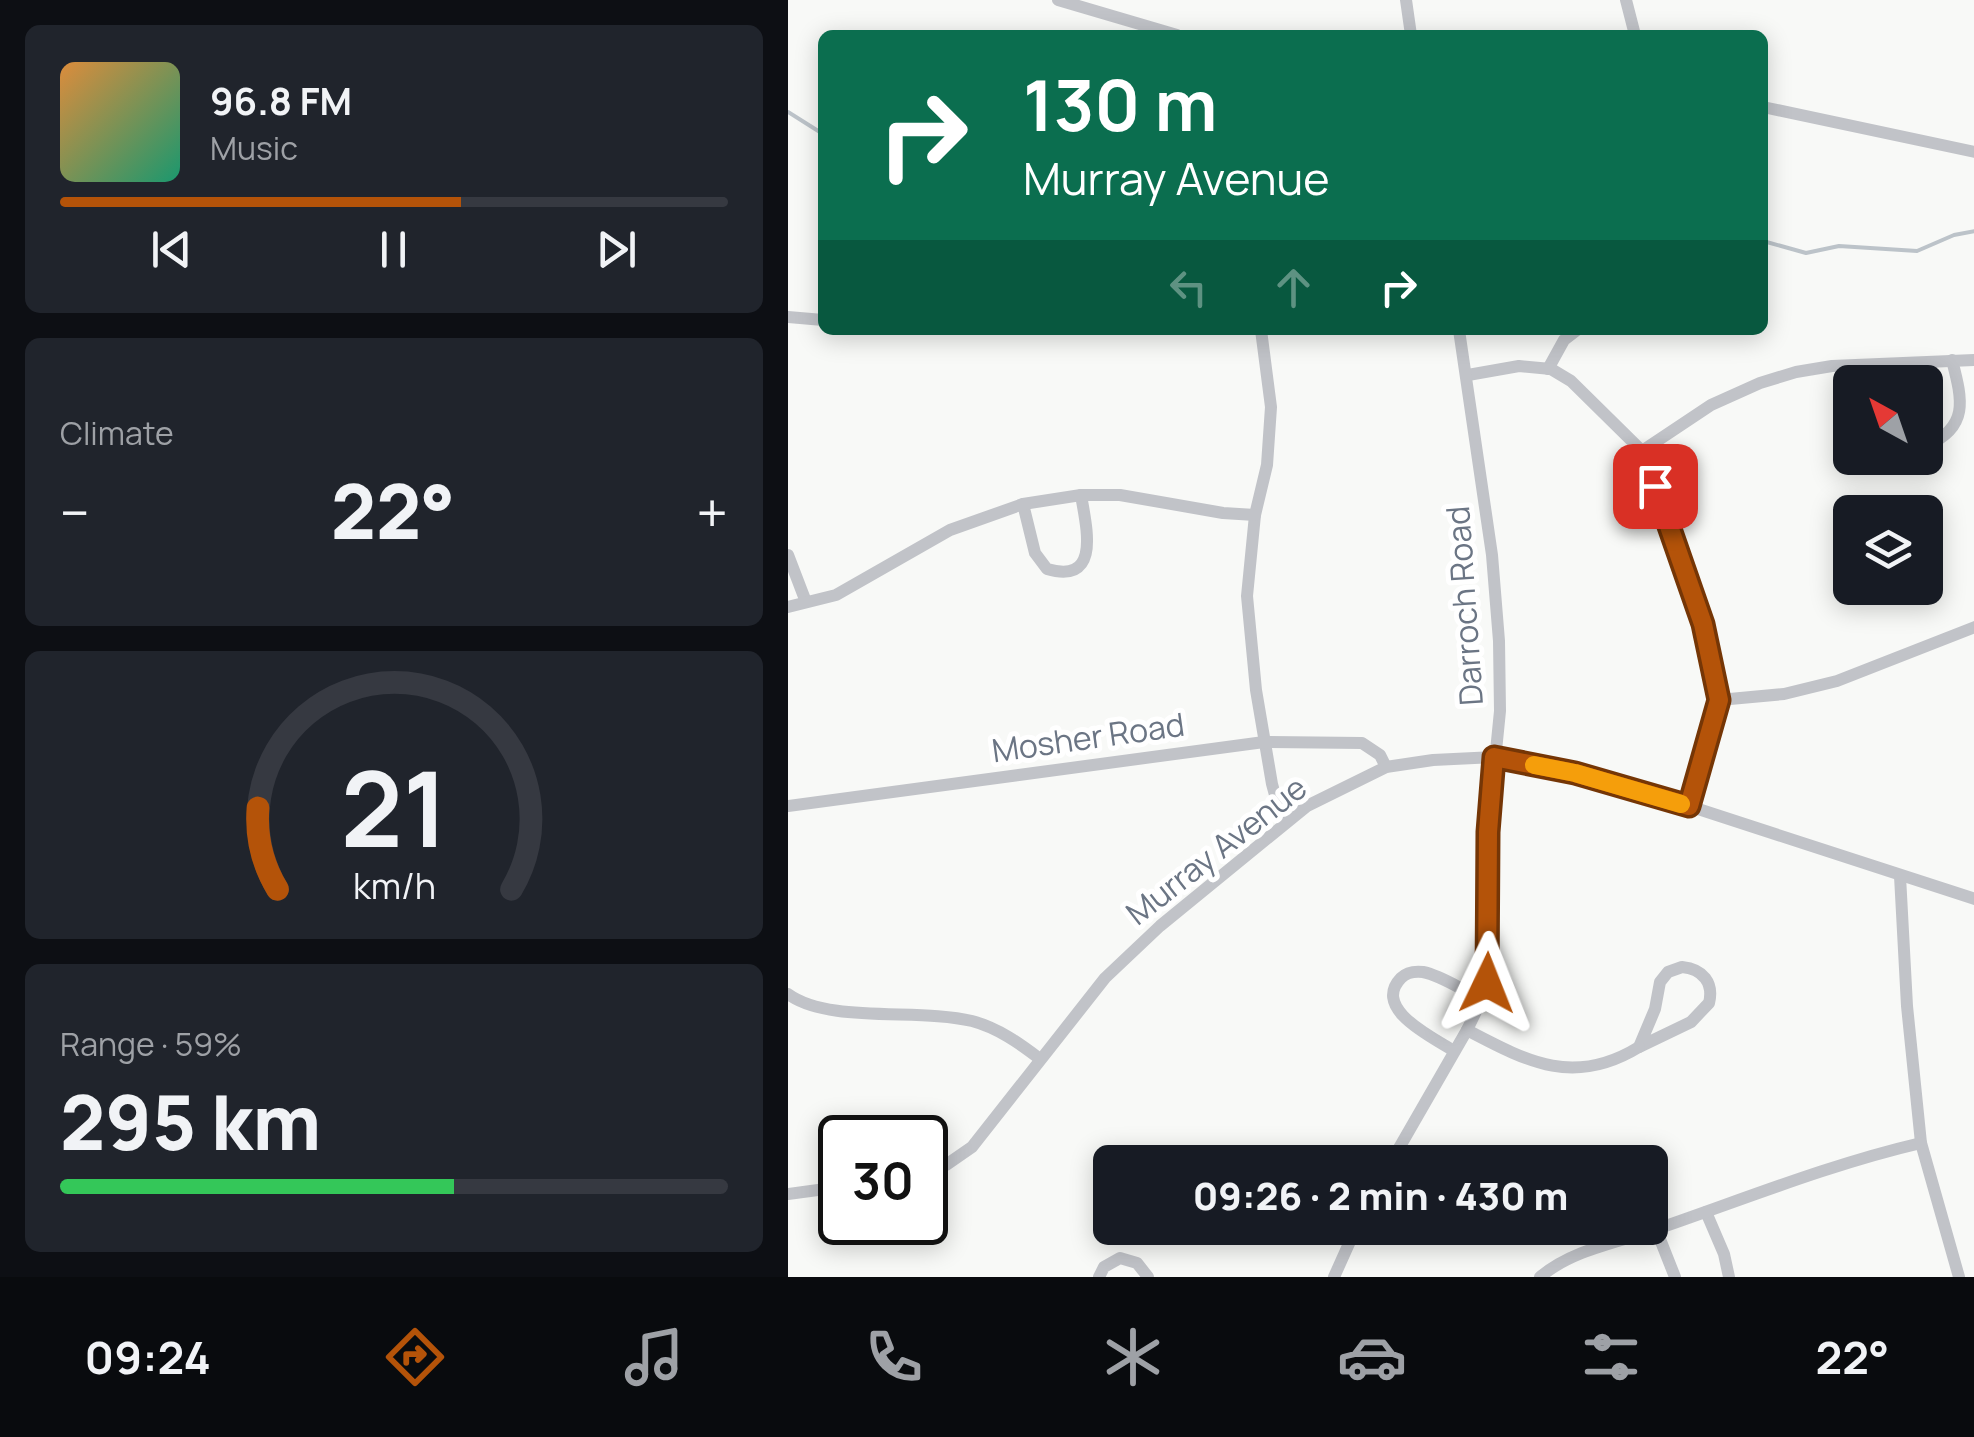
<!DOCTYPE html>
<html lang="en">
<head>
<meta charset="utf-8">
<style>
  :root { --surface:#171b24; --page:#20242c; --text:#f1f3f6; --muted:#9ea1a6; --line:#363941; --accent:#b45309 }
  body { margin:0; font-family:Manrope,sans-serif; background:var(--page); color:var(--text); height:100vh; display:flex; flex-direction:column; font-size:38px; white-space:nowrap }
  * { box-sizing:border-box; margin:0 }
  p { font-size:32px; color:var(--muted) }
  .icon { flex:none; width:55px; height:55px; fill:none; stroke:currentColor; stroke-width:2; stroke-linecap:round; stroke-linejoin:round }
  .map { position:relative; flex:1; overflow:hidden }
  .side { display:flex; flex-direction:column; gap:25px; padding:25px; background:#0d0f14; width:788px }
  .side>* { flex:none }
  .banner { position:absolute; left:30px; top:30px; width:950px; height:305px; border-radius:15px; box-shadow:0 5px 25px #0003; background:#0b6e4f; color:#fff; overflow:hidden }
  .needle { width:65px; rotate:320deg }
  .fabs { position:absolute; left:1045px; top:365px; display:grid; gap:20px }
  .fabs a { display:grid; place-items:center; width:110px; height:110px; border-radius:15px; background:var(--surface); box-shadow:0 5px 25px #0003; font-size:50px }
  .speed { position:absolute; left:30px; top:1115px; display:flex; gap:20px; font-size:50px; font-weight:700; text-align:center }
  .speed>* { display:grid; place-content:center; width:130px; height:130px; border-radius:50%; background:var(--surface); box-shadow:0 5px 25px #0003; line-height:1 }
  .speed .limit { border:5px solid #111; border-radius:15px; background:#fff; color:#111 }
  .pin { position:absolute; display:grid; place-items:center; width:85px; height:85px; color:#fff; margin:-42px; border-radius:20px; box-shadow:0 5px 15px #0006 }
  .me { position:absolute; width:110px; margin:-55px; rotate:2deg; stroke-linejoin:round; filter:drop-shadow(0 0 8px #0008) }
  .turn { display:flex; align-items:center; gap:35px; height:210px; padding:0 40px; font-size:45px }
  .turn .icon { width:130px; height:130px; stroke-width:2.5 }
  .turn b { display:block; font-size:70px; line-height:85px }
  .lanes { display:flex; align-items:center; height:95px; padding:0 40px; background:#0003; justify-content:center; gap:50px; direction:ltr }
  .lanes .off { opacity:.35 }
  .big { font-size:75px; font-weight:800; line-height:1.1 }
  .side .card { flex:1; display:flex; flex-direction:column; justify-content:center; gap:15px; min-width:0; padding:0 35px; border-radius:15px; background:var(--page) }
  .side .dial { align-items:center; gap:0 }
  .dial svg { height:260px; overflow:visible; fill:none; stroke:var(--line); stroke-width:7; stroke-linecap:round; text-anchor:middle }
  .dial text { fill:var(--text); stroke:none }
  .song { display:flex; align-items:center; gap:30px }
  .cover { width:120px; height:120px; border-radius:15px; background:linear-gradient(135deg,hsl(30 70% 55%),hsl(160 70% 35%)) }
  .played { height:10px; border-radius:5px; background:linear-gradient(90deg,var(--accent) 60%,var(--line) 60%) }
  .keys { display:flex; justify-content:space-around; direction:ltr }
  .heat { display:flex; justify-content:space-between; align-items:center; font-size:55px; direction:ltr }
  .charge { height:15px; border-radius:8px; background:linear-gradient(90deg,#34c759 59%,var(--line) 0) }
  .trip { position:absolute; left:305px; top:1145px; width:575px; height:100px; border-radius:15px; background:var(--surface); box-shadow:0 5px 25px #0003; font-weight:800; line-height:100px; text-align:center }
  .dock { display:flex; height:160px; justify-content:space-around; align-items:center; background:#090b0e; color:var(--muted) }
  .dock .icon { width:70px; height:70px }
  .dock .current { color:var(--accent) }
  .dock b { font-size:45px; color:var(--text) }
  main { display:flex; flex:1; min-height:0 }
  .map>svg:first-child { display:block }
  .lines { fill:none; stroke-linecap:round; stroke-linejoin:round }
  .stream { stroke:#bcc3c9; stroke-width:4 }
  .minor { stroke:#c1c3c8; stroke-width:12 }
  .route-casing { stroke:#753606; stroke-width:25 }
  .route { stroke:#b45309; stroke-width:18 }
  .slow { stroke:#f59e0b; stroke-width:18 }
  .labels { text-anchor:middle; dominant-baseline:central; stroke-width:10; stroke-linejoin:round; paint-order:stroke }
  .street-label { font-size:32px; fill:#6b7584; stroke:#fff }
</style>
</head>
<body>
<main>
<section class="side">
<div class="card">
<div class="song"><i class="cover"></i><div><b>96.8 FM</b><p>Music</p></div></div>
<div class="played"></div>
<div class="keys"><svg class="icon" aria-label="previous" viewBox="0 0 24 24"><path d="M18 5L8 12l10 7zM5 5v14"/></svg><svg class="icon" aria-label="pause" viewBox="0 0 24 24"><path d="M8 5v14M16 5v14"/></svg><svg class="icon" aria-label="next" viewBox="0 0 24 24"><path d="M6 5l10 7-10 7zM19 5v14"/></svg></div>
</div>
<div class="card"><p>Climate</p>
<div class="heat"><a>−</a><b class="big">22°</b><a>+</a></div>
</div>
<div class="card dial"><svg viewBox="0 0 100 80">
<path d="M14 69A42 42 0 1 1 86 69"/>
<path d="M14 69A42 42 0 0 1 8 44" stroke="#b45309"/>
<text x="50" y="56" font-size="32" font-weight="700">21</text>
<text x="50" y="72" font-size="11">km/h</text>
</svg></div>
<div class="card"><p>Range · 59%</p><b class="big">295 km</b><div class="charge"></div></div>
</section>
<div class="map">
<svg width="1187" height="1277" viewBox="0 0 1187 1277">
  <rect width="100%" height="100%" fill="#f8f9f7"/>
  <g class="lines">
    <g class="stream">
      <polyline points="0,112 35,134"/>
      <polyline points="975,241 1018,253 1051,246 1129,251 1166,235 1187,231"/>
    </g>
    <g class="minor">
      <polyline points="270,0 389,35"/>
      <polyline points="618,0 623,35"/>
      <polyline points="838,0 847,35"/>
      <polyline points="975,107 1187,152"/>
      <polyline points="0,317 35,320"/>
      <polyline points="473,330 483,407 479,465 467,515 459,596 468,690 484,784 495,824"/>
      <polyline points="760,369 776,340 789,330"/>
      <polyline points="680,375 731,366 763,369 783,381 854,451 915,624 931,700 901,806"/>
      <path d="M1138,446c44,-19 36,-47 26,-86"/>
      <polyline points="854,451 923,405 972,383 1008,372 1044,366 1187,360"/>
      <path d="M235,504l12,49 12,16c55,16 39,-43 34,-74"/>
      <polyline points="0,555 18,602"/>
      <polyline points="0,607 48,595 162,530 235,504 293,495 332,495 435,513 467,515"/>
      <polyline points="931,700 996,694 1049,681 1187,627"/>
      <polyline points="0,806 476,742 574,743 592,755 598,767"/>
      <polyline points="1112,876 1119,1006 1133,1143 1171,1277"/>
      <path d="M894,967c21,2 32,16 27,36l-18,19 -52,25 16,-38 5,-27 8,-10z"/>
      <path d="M0,994c41,30 132,14 184,27 26,7 47,22 68,38"/>
      <path d="M679,1030c61,32 107,57 172,17"/>
      <path d="M666,1051c-20,-13 -83,-42 -53,-73 6,-6 13,-7 22,-6 20,4 40,19 59,27"/>
      <polyline points="603,1162 679,1030 694,999 701,968 700,831 712,711 711,641 704,555 671,330"/>
      <polyline points="138,1173 158,1165 184,1147 317,978 372,926 519,806 598,767 645,760 707,757 787,773 901,806 1187,899"/>
      <polyline points="0,1194 52,1187"/>
      <polyline points="918,1212 936,1254 941,1277"/>
      <polyline points="868,1229 887,1277"/>
      <polyline points="311,1277 316,1267 332,1258 349,1263 360,1277"/>
      <polyline points="546,1277 568,1228"/>
      <path d="M752,1277c33,-28 80,-35 120,-49 87,-30 171,-64 261,-85"/>
    </g>
  </g>
  <g class="lines">
    <g class="route-casing">
      <polyline id="route" points="699,983 700,832 706,757 787,773 901,806 931,700 915,624 867,486"/>
    </g>
    <use href="#route" class="route"/>
    <polyline class="slow" points="746,765 787,773 893,804"/>
  </g>
  <g class="labels">
    <g class="street-label">
      <text transform="translate(676 606) rotate(-94)">Darroch Road</text>
      <text transform="translate(300 737) rotate(-8)">Mosher Road</text>
      <text transform="translate(428 850) rotate(-38)">Murray Avenue</text>
    </g>
  </g>
</svg>
<div class="fabs">
<a><svg class="needle" viewBox="-14 -14 28 28"><path d="M0-13l5 13h-10z" fill="#e53935"/><path d="M0 13l5-13h-10z" fill="#9ea1a6"/></svg></a>
<a><svg class="icon" aria-label="layers" viewBox="0 0 24 24"><path d="M12 4l9 5-9 5-9-5zM3 14l9 5 9-5"/></svg></a>
</div>
<div class="speed"><div class="limit">30</div></div>
<div class="pin" style="left:867px;top:486px;background:#d93025"><svg class="icon" aria-label="arrive" viewBox="0 0 24 24"><path d="M6 21V4h12l-3 4 3 4H6"/></svg></div>
<svg class="me" style="left:699px;top:983px" viewBox="-20 -20 40 40"><path d="M0-17L14 15 0 8-14 15z" fill="#b45309" stroke="#fff" stroke-width="4"/></svg>
<div class="trip">09:26 · 2 min · 430 m</div>
<div class="banner">
<div class="turn"><svg class="icon" aria-label="right" viewBox="0 0 24 24"><path d="M7 20v-9h11M14 6l5 5-5 5"/></svg><div><b>130 m</b>Murray Avenue</div></div>
<div class="lanes"><svg class="icon off" aria-label="left" viewBox="0 0 24 24"><path d="M17 20v-9H6M10 6l-5 5 5 5"/></svg><svg class="icon off" aria-label="ahead" viewBox="0 0 24 24"><path d="M12 20V5M6 11l6-6 6 6"/></svg><svg class="icon" aria-label="right" viewBox="0 0 24 24"><path d="M7 20v-9h11M14 6l5 5-5 5"/></svg></div>
</div>
</div>
</main>
<nav class="dock">
<b>09:24</b>
<svg class="icon current" aria-label="directions" viewBox="0 0 24 24"><path d="M12 3l9 9-9 9-9-9zM9 14v-3h6M13 9l2 2-2 2"/></svg>
<svg class="icon" aria-label="music" viewBox="0 0 24 24"><path d="M9 18V5l10-2v13"/><circle cx="6" cy="18" r="3"/><circle cx="16" cy="16" r="3"/></svg>
<svg class="icon" aria-label="phone" viewBox="0 0 24 24"><path d="M5 4h4l2 5-3 2q2 4 5 5l2-3 5 2v4C11 20 4 13 5 4z"/></svg>
<svg class="icon" aria-label="climate" viewBox="0 0 24 24"><path d="M12 3v18M4 7l16 10M4 17L20 7"/></svg>
<svg class="icon" aria-label="car" viewBox="0 0 24 24"><path d="M5 17H2v-5l4-1 3-4h7l3 4 3 1v5h-3M9 17h6M6 11h13"/><circle cx="7" cy="17" r="2"/><circle cx="17" cy="17" r="2"/></svg>
<svg class="icon" aria-label="filters" viewBox="0 0 24 24"><path d="M4 7h16M4 17h16"/><circle cx="9" cy="7" r="2"/><circle cx="15" cy="17" r="2"/></svg>
<b>22°</b>
</nav>
</body>
</html>
